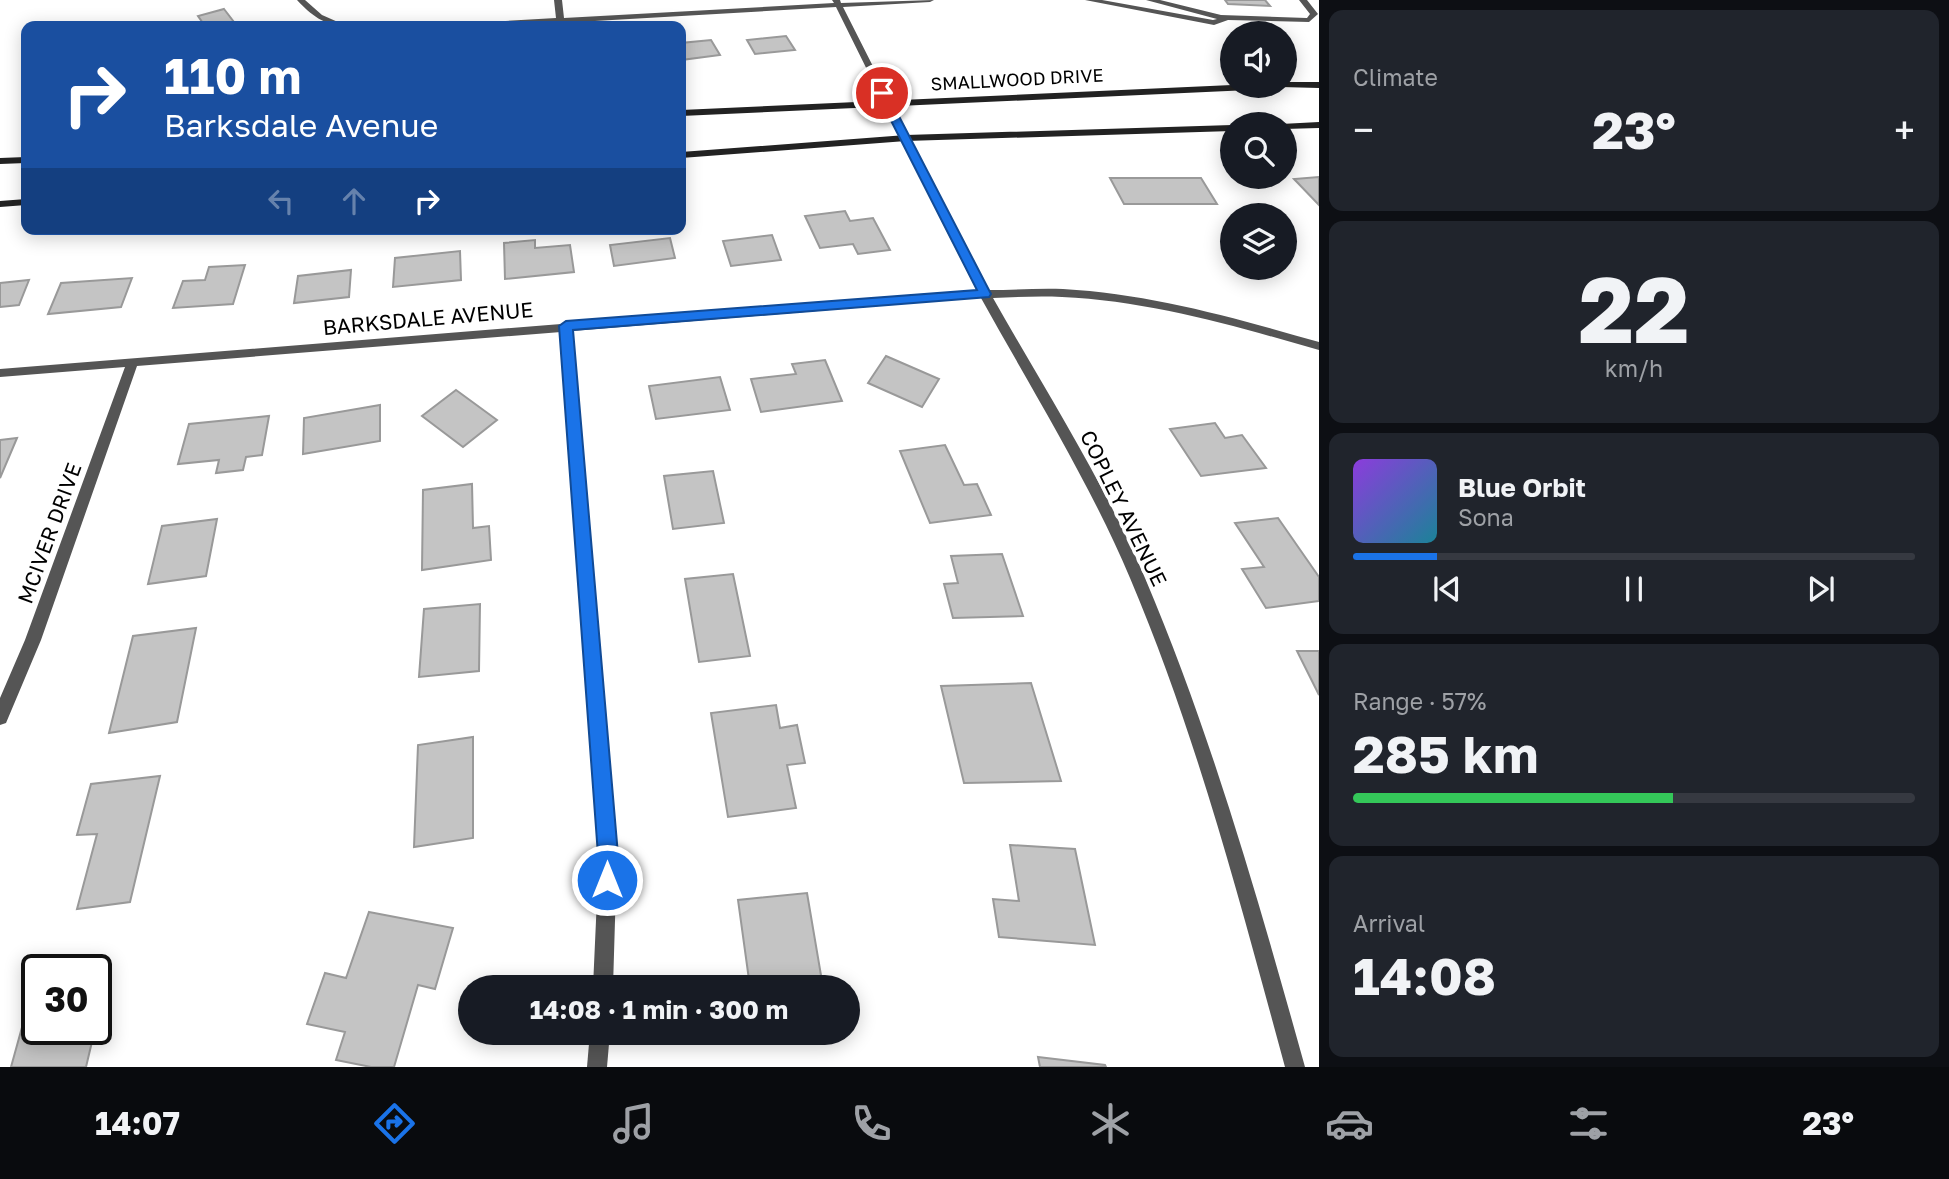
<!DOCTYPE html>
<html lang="en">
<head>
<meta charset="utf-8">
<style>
  :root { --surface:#171b24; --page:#20242c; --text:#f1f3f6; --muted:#9ea1a6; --line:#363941; --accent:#1a73e8 }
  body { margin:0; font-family:"Golos Text",sans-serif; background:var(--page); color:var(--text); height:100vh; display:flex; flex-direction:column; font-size:26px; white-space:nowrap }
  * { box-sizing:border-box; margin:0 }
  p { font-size:23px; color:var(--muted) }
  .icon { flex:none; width:38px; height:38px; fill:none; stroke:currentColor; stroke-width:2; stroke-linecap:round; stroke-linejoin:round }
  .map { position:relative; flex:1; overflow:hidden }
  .sheet { display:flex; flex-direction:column; gap:10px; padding:10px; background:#0d0f14; width:630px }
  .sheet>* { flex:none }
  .guide { position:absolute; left:21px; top:21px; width:665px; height:214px; border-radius:14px; box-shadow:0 4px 18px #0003; background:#1a4fa0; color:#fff; overflow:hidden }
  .controls { position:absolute; left:1220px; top:21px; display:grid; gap:14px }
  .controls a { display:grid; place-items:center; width:77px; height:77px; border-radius:50%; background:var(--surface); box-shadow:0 4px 18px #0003; font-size:35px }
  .speed { position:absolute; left:21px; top:954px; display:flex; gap:14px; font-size:35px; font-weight:700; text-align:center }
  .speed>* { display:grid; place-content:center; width:91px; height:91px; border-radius:50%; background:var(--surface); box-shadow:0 4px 18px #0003; line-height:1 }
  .speed .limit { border:4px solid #111; border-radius:10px; background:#fff; color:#111 }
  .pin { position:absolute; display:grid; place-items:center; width:60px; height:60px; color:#fff; margin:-30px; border:4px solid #fff; border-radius:50%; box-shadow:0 2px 7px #0007 }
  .me { position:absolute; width:77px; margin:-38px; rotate:0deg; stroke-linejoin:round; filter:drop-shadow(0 0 5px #0008) }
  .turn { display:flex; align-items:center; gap:24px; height:147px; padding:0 28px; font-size:32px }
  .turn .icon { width:91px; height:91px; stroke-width:2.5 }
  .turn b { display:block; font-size:49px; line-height:60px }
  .lanes { display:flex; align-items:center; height:66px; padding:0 28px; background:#0003; justify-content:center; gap:35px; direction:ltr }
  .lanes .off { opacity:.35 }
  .big { font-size:52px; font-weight:700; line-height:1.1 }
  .sheet .tile { flex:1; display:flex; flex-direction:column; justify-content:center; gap:10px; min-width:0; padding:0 24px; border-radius:14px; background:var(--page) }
  .sheet .dial { align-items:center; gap:0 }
  .dial b { font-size:91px; line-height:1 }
  .song { display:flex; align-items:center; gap:21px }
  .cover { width:84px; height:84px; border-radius:10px; background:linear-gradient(135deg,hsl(270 70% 55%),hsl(190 70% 35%)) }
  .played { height:7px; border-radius:4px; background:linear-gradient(90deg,var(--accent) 15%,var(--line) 15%) }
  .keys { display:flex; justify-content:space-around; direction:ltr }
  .heat { display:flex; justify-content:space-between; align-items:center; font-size:38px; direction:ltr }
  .charge { height:10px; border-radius:5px; background:linear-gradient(90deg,#34c759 57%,var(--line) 0) }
  .trip { position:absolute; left:458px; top:975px; width:402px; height:70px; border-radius:35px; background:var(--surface); box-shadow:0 4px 18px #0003; font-weight:700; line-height:70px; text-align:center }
  .menu { display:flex; height:112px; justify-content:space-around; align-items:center; background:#090b0e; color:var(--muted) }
  .menu .icon { width:49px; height:49px }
  .menu .on { color:var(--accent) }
  .menu b { font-size:32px; color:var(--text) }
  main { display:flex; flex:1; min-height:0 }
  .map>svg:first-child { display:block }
  .building { fill:#c4c4c4; stroke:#999; stroke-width:2 }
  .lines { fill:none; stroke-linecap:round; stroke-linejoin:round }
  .service { fill:#555; fill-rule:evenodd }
  .minor { fill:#555; fill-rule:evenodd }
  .tertiary { fill:#555; fill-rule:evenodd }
  .secondary { fill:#222; fill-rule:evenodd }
  .route { fill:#1a73e8; stroke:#114b97; stroke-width:2 }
  .labels { text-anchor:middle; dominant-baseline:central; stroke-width:7; stroke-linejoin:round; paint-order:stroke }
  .far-street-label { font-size:18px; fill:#000; stroke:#fff }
  .street-label { font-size:21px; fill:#000; stroke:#fff }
</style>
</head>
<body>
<main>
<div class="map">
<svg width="1319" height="1067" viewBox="0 0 1319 1067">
  <rect width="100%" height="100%" fill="#fff"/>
  <g class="building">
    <polygon points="1225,0 1265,0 1270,6 1228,4"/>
    <polygon points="224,9 237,26 205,26 198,16"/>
    <polygon points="786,36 795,50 755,54 747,40"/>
    <polygon points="711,40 720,55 681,60 681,43"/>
    <polygon points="1319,177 1319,205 1294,179"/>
    <polygon points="1110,178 1201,178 1217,204 1124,204"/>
    <polygon points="845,211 850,221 873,218 890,250 858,254 853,244 820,248 805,216"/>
    <polygon points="772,235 781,260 731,266 723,241"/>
    <polygon points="670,238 675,258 614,266 610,245"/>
    <polygon points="535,240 535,248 570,245 574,272 505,279 504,243"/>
    <polygon points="460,251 461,280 393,287 395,258"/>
    <polygon points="245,265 233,304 173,308 183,281 205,280 209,267"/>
    <polygon points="351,270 349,297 294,303 298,276"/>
    <polygon points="132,278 121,307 48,314 61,283"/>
    <polygon points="29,280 19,305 0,307 0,283"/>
    <polygon points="886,356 939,379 922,407 868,383"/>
    <polygon points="825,360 842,401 761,412 751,379 796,374 792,364"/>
    <polygon points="720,377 730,410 656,419 649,386"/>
    <polygon points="456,390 497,420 463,447 422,416"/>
    <polygon points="380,405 380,441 303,454 304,418"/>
    <polygon points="269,416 262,455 246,457 243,470 216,473 219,460 178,464 189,424"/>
    <polygon points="1215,423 1225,438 1242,435 1266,468 1201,476 1170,429"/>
    <polygon points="17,438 0,478 0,440"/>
    <polygon points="945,445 964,485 977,484 991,515 930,523 900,451"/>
    <polygon points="713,471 724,523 673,529 664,476"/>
    <polygon points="472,484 473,528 489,526 491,560 422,570 423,490"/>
    <polygon points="1278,518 1319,577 1319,601 1266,608 1242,569 1264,567 1235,523"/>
    <polygon points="217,519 206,576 148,584 162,526"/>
    <polygon points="1002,554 1023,616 953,618 944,584 958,583 951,556"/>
    <polygon points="733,574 750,656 699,662 685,579"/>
    <polygon points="480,604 479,671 419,677 424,609"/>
    <polygon points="196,628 177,722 109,733 133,636"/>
    <polygon points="1297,651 1319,651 1319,695"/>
    <polygon points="1031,683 1061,781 964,783 941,686"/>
    <polygon points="776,705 780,728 797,725 805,763 787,765 796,808 728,817 711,713"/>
    <polygon points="473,737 473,838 414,847 418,745"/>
    <polygon points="160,776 130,902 77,909 97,834 77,835 91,784"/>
    <polygon points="1010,845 1075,849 1095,945 999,937 993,899 1019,901"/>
    <polygon points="807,893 823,987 750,987 738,900"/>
    <polygon points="369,912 453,928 435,989 418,985 394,1067 371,1067 336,1060 345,1032 307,1024 325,973 346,978"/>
    <polygon points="108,974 96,1023 96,976"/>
    <polygon points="34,984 37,984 37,1029 95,1029 86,1067 11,1067"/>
    <polygon points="1038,1057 1105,1065 1106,1067 1040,1067"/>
  </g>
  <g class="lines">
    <polygon class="service" points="1085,0 1102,0 1213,20 1217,19 1146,0 1160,0 1221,15 1307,18 1310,14 1299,0 1307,0 1318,14 1309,22 1228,20 1214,25"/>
    <g class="minor">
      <path d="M297,0h8l17,15 25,11c-21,1 -36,-11 -50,-26z"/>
      <polygon points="554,0 562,0 564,18 834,3 832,0 840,0 841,3 934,0 930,2 843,7 892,104 888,107 884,104 836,7 560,23 451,26 455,24 556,18"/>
      <polygon points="985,290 991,294 989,297 572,331 617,854 613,987 593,987 599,854 561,332 137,366 41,640 6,723 0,725 0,698 25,640 125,367 0,377 0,369"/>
      <polygon points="590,1032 610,1032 607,1067 587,1067"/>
    </g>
    <path class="tertiary" d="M885,102l7,2 97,186c24,0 50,-2 74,-1 88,5 172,29 256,53v8c-84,-24 -169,-49 -257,-53 -23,-1 -46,0 -69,1 52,92 110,182 152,280 67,158 114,324 160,489h-20c-45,-165 -88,-331 -155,-489 -41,-97 -98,-188 -149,-280 -34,-64 -65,-130 -97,-194z"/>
    <g class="secondary">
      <polygon points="1284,82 1319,82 1319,88 1281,87 1284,86"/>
      <polygon points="1232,85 1275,86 1271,89 681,116 681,110"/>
      <polygon points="1319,122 1319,128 1284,129 1284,124 1281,124"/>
      <polygon points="1232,125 1232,131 906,141 681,158 681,152 906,135"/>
      <polygon points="26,157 26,163 0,164 0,158"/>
      <polygon points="26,199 26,205 0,207 0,201"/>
    </g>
  </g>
  <polygon class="route" points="879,90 887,93 991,294 989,297 573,330 618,855 617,880 614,887 607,890 600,887 597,880 598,855 559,326 566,321 977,290 877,93"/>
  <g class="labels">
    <g class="far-street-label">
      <text transform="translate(1017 79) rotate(-3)">SMALLWOOD DRIVE</text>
    </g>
    <g class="street-label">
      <text transform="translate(428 318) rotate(-5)">BARKSDALE AVENUE</text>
      <text transform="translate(1124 508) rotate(64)">COPLEY AVENUE</text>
      <text transform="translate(49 533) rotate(-70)">MCIVER DRIVE</text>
    </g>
  </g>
</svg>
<div class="controls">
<a><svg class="icon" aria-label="sound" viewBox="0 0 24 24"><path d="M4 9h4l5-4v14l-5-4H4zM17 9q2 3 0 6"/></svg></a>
<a><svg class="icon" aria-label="search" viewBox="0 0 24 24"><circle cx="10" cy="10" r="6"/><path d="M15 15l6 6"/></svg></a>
<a><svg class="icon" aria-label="layers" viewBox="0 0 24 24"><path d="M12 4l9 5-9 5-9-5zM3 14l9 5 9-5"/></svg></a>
</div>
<div class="speed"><div class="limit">30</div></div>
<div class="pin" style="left:882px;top:93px;background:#d93025"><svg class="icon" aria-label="arrive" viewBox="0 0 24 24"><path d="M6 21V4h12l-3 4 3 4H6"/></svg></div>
<svg class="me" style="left:607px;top:880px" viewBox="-20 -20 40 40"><circle r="17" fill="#1a73e8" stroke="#fff" stroke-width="3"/><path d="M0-11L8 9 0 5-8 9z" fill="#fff"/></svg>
<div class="trip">14:08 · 1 min · 300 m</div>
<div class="guide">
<div class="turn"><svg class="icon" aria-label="right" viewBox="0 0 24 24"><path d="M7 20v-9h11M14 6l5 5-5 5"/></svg><div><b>110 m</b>Barksdale Avenue</div></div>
<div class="lanes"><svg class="icon off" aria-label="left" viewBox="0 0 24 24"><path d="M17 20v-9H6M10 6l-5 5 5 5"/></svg><svg class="icon off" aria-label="ahead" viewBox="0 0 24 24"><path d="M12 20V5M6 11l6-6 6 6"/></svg><svg class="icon" aria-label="right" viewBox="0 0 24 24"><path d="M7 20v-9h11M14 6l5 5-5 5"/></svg></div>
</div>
</div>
<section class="sheet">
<div class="tile"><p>Climate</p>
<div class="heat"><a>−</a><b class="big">23°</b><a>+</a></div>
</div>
<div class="tile dial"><b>22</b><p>km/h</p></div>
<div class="tile">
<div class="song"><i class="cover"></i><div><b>Blue Orbit</b><p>Sona</p></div></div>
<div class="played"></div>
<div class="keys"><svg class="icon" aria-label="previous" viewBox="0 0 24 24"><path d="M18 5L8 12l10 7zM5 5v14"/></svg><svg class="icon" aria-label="pause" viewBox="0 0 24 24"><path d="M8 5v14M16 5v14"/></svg><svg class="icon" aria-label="next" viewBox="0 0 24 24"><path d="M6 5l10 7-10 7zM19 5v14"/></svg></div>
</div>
<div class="tile"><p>Range · 57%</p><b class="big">285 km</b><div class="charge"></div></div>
<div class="tile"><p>Arrival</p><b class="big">14:08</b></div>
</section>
</main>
<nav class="menu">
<b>14:07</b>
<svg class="icon on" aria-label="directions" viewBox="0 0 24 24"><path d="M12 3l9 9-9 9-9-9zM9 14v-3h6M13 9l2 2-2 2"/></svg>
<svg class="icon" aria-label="music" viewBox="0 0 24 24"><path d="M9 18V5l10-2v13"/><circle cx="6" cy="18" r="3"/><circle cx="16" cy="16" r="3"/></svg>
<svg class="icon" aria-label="phone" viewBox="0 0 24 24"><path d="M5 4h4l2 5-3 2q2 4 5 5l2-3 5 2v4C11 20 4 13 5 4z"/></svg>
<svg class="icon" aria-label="climate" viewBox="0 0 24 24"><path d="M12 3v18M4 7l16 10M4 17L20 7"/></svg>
<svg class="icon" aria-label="car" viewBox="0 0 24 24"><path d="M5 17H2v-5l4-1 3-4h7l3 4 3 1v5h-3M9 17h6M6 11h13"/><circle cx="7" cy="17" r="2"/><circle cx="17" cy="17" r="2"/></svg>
<svg class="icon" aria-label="filters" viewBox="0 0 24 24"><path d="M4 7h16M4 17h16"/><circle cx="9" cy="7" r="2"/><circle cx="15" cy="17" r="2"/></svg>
<b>23°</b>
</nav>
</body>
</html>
